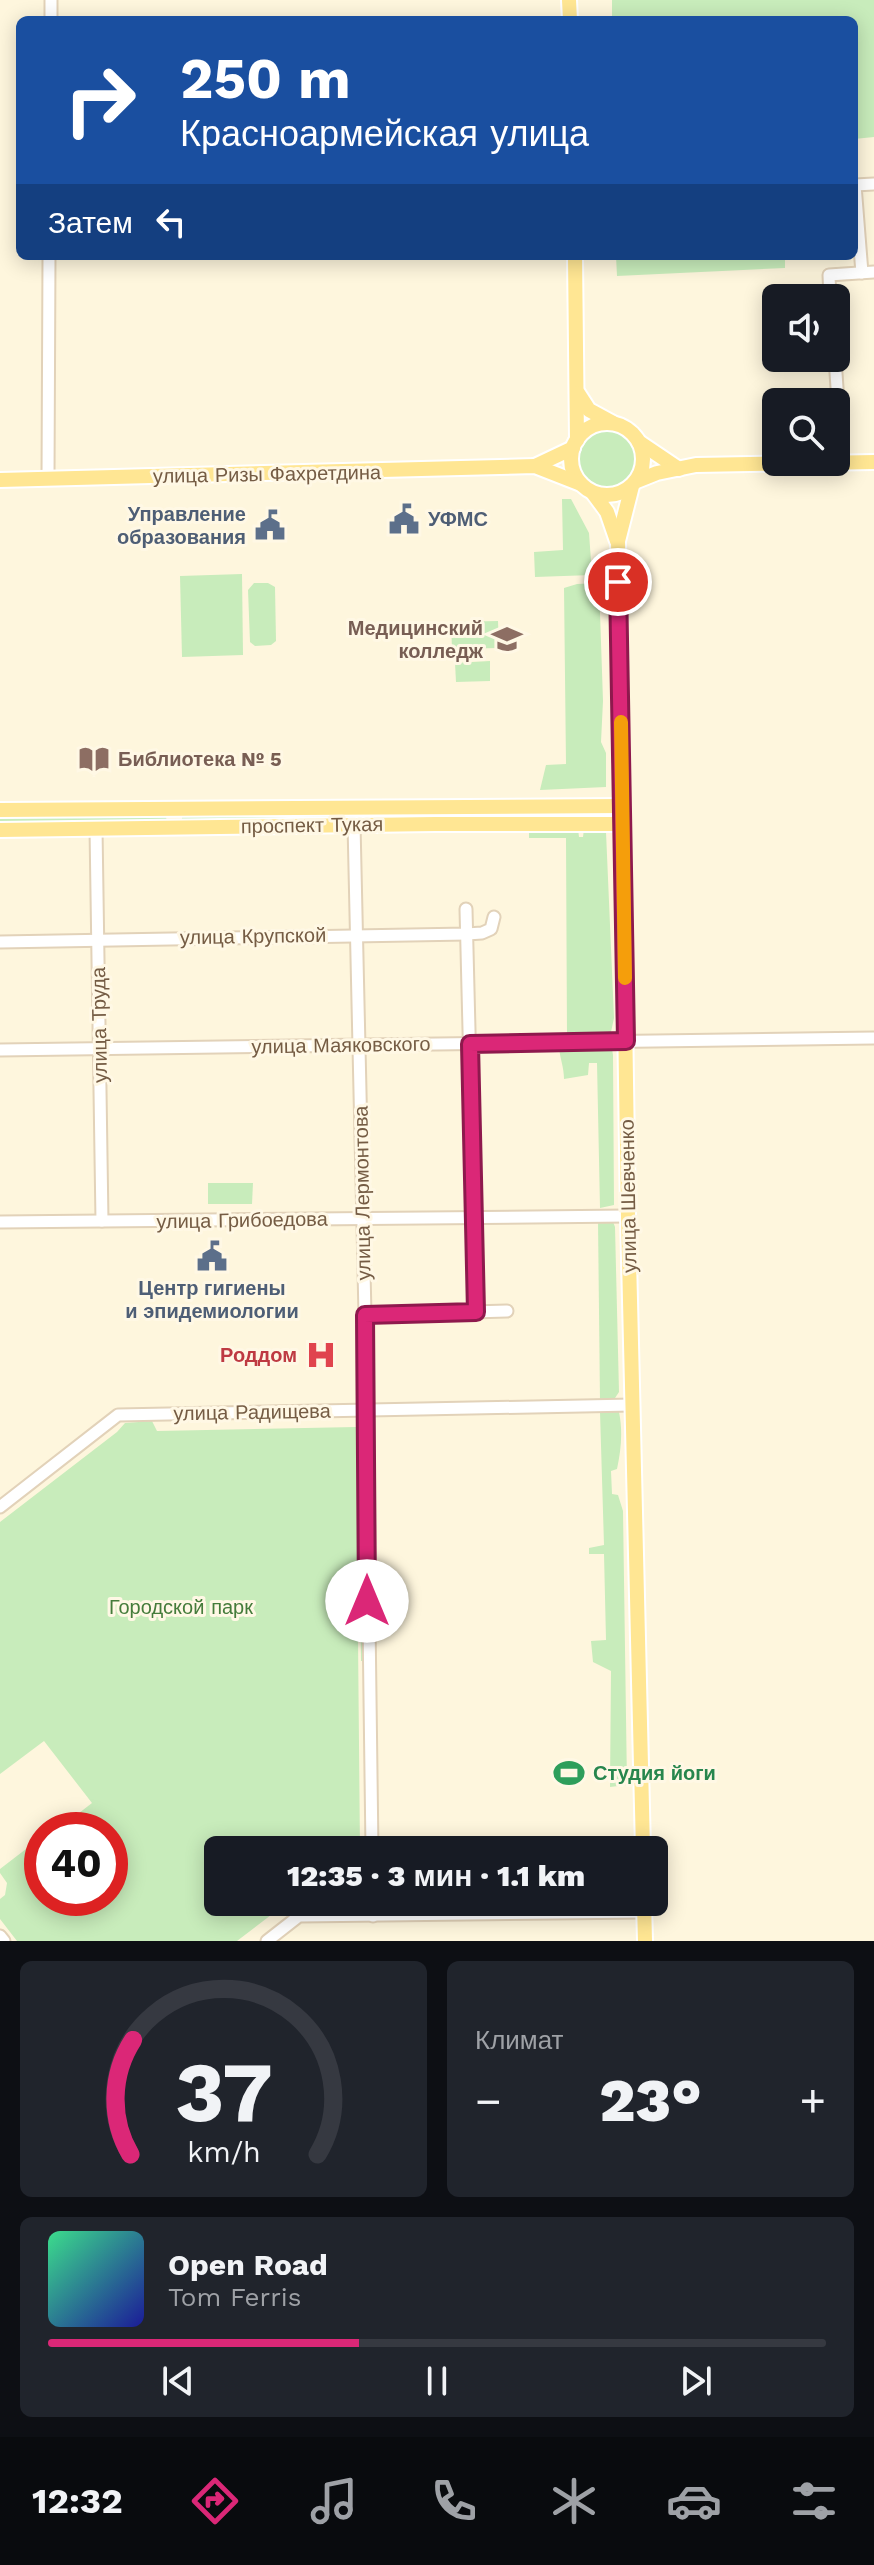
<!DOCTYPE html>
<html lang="ru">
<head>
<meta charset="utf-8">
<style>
  :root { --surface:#171b24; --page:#20242c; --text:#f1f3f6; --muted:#9ea1a6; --line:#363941; --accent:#db2777 }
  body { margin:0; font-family:"Work Sans",sans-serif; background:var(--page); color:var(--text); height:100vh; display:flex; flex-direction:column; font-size:30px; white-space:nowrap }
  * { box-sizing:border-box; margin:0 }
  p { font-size:26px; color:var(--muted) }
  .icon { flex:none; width:44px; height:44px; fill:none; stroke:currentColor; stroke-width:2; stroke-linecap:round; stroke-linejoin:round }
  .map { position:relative; height:1941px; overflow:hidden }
  .drawer { display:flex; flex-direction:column; gap:20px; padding:20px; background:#0d0f14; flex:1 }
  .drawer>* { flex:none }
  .banner { position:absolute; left:16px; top:16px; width:842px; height:244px; border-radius:12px; box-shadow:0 4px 20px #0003; background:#1a4fa0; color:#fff; overflow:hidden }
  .controls { position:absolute; left:762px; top:284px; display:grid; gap:16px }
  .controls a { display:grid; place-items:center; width:88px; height:88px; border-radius:12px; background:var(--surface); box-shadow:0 4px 20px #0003; font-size:40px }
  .speed { position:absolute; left:24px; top:1812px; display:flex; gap:16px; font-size:40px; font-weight:700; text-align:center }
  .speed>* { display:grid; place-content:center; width:104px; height:104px; border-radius:50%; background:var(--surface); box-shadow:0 4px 20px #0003; line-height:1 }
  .speed .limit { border:12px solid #d22; background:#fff; color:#111 }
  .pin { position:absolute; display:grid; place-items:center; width:68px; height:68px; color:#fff; margin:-34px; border:4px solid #fff; border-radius:50%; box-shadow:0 2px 8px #0007 }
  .me { position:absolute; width:88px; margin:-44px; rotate:0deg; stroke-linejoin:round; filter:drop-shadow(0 0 6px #0008) }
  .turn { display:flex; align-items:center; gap:28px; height:168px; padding:0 32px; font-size:36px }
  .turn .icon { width:104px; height:104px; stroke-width:2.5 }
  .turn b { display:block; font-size:56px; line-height:68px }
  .then { display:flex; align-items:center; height:76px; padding:0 32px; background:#0003; gap:16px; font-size:30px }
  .big { font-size:60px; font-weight:800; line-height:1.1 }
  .drawer .tile { flex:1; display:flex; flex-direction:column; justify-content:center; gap:12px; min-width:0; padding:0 28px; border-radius:12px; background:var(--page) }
  .drawer .dial { align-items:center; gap:0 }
  .dial svg { height:208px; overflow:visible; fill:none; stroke:var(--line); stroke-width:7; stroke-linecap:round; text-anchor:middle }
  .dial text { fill:var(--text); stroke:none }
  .song { display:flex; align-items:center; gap:24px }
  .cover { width:96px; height:96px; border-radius:12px; background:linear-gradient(135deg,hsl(150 70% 55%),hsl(240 70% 35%)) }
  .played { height:8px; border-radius:4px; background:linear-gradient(90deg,var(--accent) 40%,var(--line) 40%) }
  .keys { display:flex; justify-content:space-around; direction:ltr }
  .heat { display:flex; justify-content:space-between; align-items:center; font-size:44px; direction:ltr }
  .drawer .tiles { flex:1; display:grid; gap:20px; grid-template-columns:1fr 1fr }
  .tile:last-child { grid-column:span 2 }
  .trip { position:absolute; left:204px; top:1836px; width:464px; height:80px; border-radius:12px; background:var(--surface); box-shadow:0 4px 20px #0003; font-weight:800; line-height:80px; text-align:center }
  .tab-bar { display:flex; height:128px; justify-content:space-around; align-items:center; background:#090b0e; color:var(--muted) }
  .tab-bar .icon { width:56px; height:56px }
  .tab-bar .selected { color:var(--accent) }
  .tab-bar b { font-size:36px; color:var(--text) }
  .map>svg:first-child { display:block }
  .green { fill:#c8ecbb }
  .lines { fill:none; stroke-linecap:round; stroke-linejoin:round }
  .minor-casing { stroke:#e2d2b9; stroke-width:15 }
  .major-casing { stroke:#fff; stroke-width:18 }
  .minor { stroke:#fff; stroke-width:11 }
  .major { stroke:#ffe693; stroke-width:14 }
  .route-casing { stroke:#8e194d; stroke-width:20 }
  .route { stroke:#db2777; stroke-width:14 }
  .slow { stroke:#f59e0b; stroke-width:14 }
  .labels { text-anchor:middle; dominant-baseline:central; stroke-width:6; stroke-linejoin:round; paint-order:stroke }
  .street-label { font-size:20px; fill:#755c44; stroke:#fff8e5 }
  .service-label { font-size:20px; font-weight:bold; fill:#4e5e75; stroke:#fff8e5; text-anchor:end }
  .education-label { font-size:20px; font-weight:bold; fill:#785e54; stroke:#fff8e5; text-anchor:end }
  .health-label { font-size:20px; font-weight:bold; fill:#be3a42; stroke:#fff8e5; text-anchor:end }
  .park-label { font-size:20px; fill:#457c3b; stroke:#fff8e5 }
  .leisure-label { font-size:20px; font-weight:bold; fill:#27864d; stroke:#fff8e5; text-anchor:start }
</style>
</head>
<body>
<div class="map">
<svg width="874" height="1941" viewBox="0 0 874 1941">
  <rect width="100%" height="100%" fill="#fef6dd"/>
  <g class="green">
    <polygon points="612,0 874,0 874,137 854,139 854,20 612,20"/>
    <polygon points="616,256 785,256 785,268 617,276"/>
    <circle cx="607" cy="460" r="31"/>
    <polygon points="562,499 571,499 589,533 592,575 535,577 534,552 563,550"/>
    <polygon points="242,574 243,655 182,657 180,576"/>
    <polygon points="254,583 268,583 275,587 276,641 271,645 255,646 250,642 248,590"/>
    <polygon points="599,583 603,701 601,742 606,753 606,787 540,790 546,765 566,764 564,588 577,584"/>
    <polygon points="498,621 499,648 452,649 451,622"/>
    <polygon points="490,661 490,681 456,682 455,663"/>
    <polygon points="373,811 431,814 371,822 182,824 182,817"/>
    <polygon points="0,814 166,816 167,824 0,825"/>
    <polygon points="529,829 578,829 579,837 583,837 584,829 599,829 606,832 614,1018 611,1032 602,1035 567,1036 566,838 529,838"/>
    <path d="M608,1046l4,3 1,6 1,150 -14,3 -3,-145h-8l-1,12 -24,4c0,-12 -4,-20 -5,-32z"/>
    <polygon points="208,1183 253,1183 252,1204 208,1204"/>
    <polygon points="612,1219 615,1227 619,1392 615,1398 600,1401 598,1221"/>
    <path d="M610,1411l9,1c4,20 2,38 -2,57l-6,2 1,23 6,1 5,16 4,274 -17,2 1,-116 -18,-9 -2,-21 15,-1 -2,-86h-15v-6l15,-3 -4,-133z"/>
    <polygon points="152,1421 157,1431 356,1427 360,1850 218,1850 218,1902 288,1902 237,1941 17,1941 0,1919 0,1899 5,1895 7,1883 0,1873 0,1869 39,1839 42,1842 42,1898 110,1898 110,1830 57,1830 92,1803 44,1741 0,1774 0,1522 117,1432 125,1423"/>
    <polygon points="358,1426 361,1426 364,1661 361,1661"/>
  </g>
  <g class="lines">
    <g class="minor-casing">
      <g id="minor">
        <polyline points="51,20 51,0"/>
        <polyline points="862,273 855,185 874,184"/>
        <polyline points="830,298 829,275 874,272"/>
        <polyline points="835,358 842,462"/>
        <polyline points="48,478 49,256"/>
        <polyline points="354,824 365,1315 372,1850"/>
        <polyline points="96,828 102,1221"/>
        <polyline points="466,909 476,1312"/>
        <polyline points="0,942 467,934 482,933 491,929 494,917"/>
        <polyline points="0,1050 874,1038"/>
        <polyline points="0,1222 628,1216"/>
        <polyline points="365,1315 507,1311"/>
        <polyline points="0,1507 118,1415 632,1405"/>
        <polyline points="373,1902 373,1916"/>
        <polyline points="0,1936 4,1941"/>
        <polyline points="267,1941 299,1916 644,1912"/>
      </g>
    </g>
    <g class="major-casing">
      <g id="major">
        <polyline points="569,0 570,20"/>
        <polyline points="575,256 577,440"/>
        <polyline points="578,393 589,410 613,423"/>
        <circle cx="607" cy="459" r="36"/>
        <polyline points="639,442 679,469"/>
        <polyline points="535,466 573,448"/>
        <polyline points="0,480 535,466 581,484"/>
        <polyline points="637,481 657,473 696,465 874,462"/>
        <polyline points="632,486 618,541 628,1216 643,1850"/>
        <polyline points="593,493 607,512 617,541"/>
        <polyline points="0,810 623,806"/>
        <polyline points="0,830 435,824 623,824"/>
        <polyline points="644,1902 645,1941"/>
      </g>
    </g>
    <use href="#minor" class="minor"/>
    <use href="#major" class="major"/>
  </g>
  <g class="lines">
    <g class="route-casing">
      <polyline id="route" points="367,1601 365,1315 476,1312 470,1044 626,1041 618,582"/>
    </g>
    <use href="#route" class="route"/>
    <polyline class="slow" points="621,722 625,978"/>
  </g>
  <defs>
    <g id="civic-bare" transform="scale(2.4)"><path d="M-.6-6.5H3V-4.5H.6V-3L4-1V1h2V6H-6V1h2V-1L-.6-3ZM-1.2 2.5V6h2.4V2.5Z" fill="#5c6f8a" stroke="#fff8e5" stroke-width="2.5" paint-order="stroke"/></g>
    <g id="university-bare" transform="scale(2.4)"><path d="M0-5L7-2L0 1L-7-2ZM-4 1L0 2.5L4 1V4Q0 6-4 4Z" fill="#8d6e63" stroke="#fff8e5" stroke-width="2.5" paint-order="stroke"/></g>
    <g id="library-bare" transform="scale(2.4)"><path d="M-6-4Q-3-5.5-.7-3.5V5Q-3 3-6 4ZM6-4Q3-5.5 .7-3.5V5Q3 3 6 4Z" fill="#8d6e63" stroke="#fff8e5" stroke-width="2.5" paint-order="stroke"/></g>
    <g id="hospital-bare" transform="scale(2.4)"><path d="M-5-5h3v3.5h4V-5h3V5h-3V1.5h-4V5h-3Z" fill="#e0444e" stroke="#fff8e5" stroke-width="2.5" paint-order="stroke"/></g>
    <g id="stadium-bare" transform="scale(2.4)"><path d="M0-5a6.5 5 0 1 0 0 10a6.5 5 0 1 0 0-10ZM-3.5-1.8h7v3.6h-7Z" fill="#2e9e5b" stroke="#fff8e5" stroke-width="2.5" paint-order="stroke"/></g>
  </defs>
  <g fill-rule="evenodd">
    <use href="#civic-bare" x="404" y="519"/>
    <use href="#civic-bare" x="270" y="525"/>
    <use href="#university-bare" x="507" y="639"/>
    <use href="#library-bare" x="94" y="759"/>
    <use href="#civic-bare" x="212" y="1256"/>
    <use href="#hospital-bare" x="321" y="1355"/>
    <use href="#stadium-bare" x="569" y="1773"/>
  </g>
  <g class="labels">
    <g class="street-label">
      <text transform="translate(267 474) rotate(-1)">улица Ризы Фахретдина</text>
      <text transform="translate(312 825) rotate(-1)">проспект Тукая</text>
      <text transform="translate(253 936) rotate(-1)">улица Крупской</text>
      <text transform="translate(99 1025) rotate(-91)">улица Труда</text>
      <text transform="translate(341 1045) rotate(-1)">улица Маяковского</text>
      <text transform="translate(362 1193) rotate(-91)">улица Лермонтова</text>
      <text transform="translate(628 1196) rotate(-91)">улица Шевченко</text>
      <text transform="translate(242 1220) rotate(-1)">улица Грибоедова</text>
      <text transform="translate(252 1412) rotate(-1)">улица Радищева</text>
    </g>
    <g class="service-label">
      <text x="246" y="514">Управление<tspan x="246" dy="23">образования</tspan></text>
      <text x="428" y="519" text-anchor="start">УФМС</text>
      <text x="212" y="1288" text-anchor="middle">Центр гигиены<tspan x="212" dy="23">и эпидемиологии</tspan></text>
    </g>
    <g class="education-label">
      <text x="483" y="628">Медицинский<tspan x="483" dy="23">колледж</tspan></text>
      <text x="118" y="759" text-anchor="start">Библиотека № 5</text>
    </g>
    <g class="health-label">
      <text x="297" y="1355">Роддом</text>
    </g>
    <g class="park-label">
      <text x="181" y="1607">Городской парк</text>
    </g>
    <g class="leisure-label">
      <text x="593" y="1773">Студия йоги</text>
    </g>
  </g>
</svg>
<div class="controls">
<a><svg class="icon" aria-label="sound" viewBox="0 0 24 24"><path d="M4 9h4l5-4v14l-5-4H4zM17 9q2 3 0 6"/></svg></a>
<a><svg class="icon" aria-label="search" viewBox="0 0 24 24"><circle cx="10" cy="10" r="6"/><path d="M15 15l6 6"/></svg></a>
</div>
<div class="speed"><div class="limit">40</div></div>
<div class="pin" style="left:618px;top:582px;background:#d93025"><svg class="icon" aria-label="arrive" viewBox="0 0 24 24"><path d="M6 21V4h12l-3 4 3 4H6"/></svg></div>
<svg class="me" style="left:367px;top:1601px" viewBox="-20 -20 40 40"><circle r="19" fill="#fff"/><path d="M0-13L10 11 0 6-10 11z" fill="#db2777"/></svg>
<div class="trip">12:35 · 3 мин · 1.1 km</div>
<div class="banner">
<div class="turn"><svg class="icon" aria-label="right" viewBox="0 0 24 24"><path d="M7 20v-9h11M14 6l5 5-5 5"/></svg><div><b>250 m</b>Красноармейская улица</div></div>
<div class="then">Затем<svg class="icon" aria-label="left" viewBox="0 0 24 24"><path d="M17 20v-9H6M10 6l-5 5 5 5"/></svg></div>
</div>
</div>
<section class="drawer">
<div class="tiles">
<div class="tile dial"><svg viewBox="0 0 100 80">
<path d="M14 69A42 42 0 1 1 86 69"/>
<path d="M14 69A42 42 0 0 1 15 25" stroke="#db2777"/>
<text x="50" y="56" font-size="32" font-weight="700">37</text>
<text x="50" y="72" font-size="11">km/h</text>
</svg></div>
<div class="tile"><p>Климат</p>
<div class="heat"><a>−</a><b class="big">23°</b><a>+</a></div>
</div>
<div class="tile">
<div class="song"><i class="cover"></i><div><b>Open Road</b><p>Tom Ferris</p></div></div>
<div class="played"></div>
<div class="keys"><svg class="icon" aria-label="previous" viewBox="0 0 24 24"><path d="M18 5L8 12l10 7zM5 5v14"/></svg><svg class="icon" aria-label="pause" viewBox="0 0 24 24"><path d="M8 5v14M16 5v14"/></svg><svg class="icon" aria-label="next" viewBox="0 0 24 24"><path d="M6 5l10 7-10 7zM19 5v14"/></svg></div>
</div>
</div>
</section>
<nav class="tab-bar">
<b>12:32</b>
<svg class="icon selected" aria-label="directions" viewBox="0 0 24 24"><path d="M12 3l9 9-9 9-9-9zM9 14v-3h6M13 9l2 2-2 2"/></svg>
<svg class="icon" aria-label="music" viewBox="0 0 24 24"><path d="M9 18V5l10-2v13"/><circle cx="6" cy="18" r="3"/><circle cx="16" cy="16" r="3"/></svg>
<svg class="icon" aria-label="phone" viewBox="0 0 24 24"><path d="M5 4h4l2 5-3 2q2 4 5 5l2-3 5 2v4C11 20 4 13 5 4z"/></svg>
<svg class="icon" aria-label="climate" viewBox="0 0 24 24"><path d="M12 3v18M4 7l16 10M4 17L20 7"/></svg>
<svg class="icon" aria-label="car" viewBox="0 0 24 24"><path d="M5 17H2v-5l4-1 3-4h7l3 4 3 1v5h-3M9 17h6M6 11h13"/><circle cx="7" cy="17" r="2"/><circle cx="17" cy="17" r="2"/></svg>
<svg class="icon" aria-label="filters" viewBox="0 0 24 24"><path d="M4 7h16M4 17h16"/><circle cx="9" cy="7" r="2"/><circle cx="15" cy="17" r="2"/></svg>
</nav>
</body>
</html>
